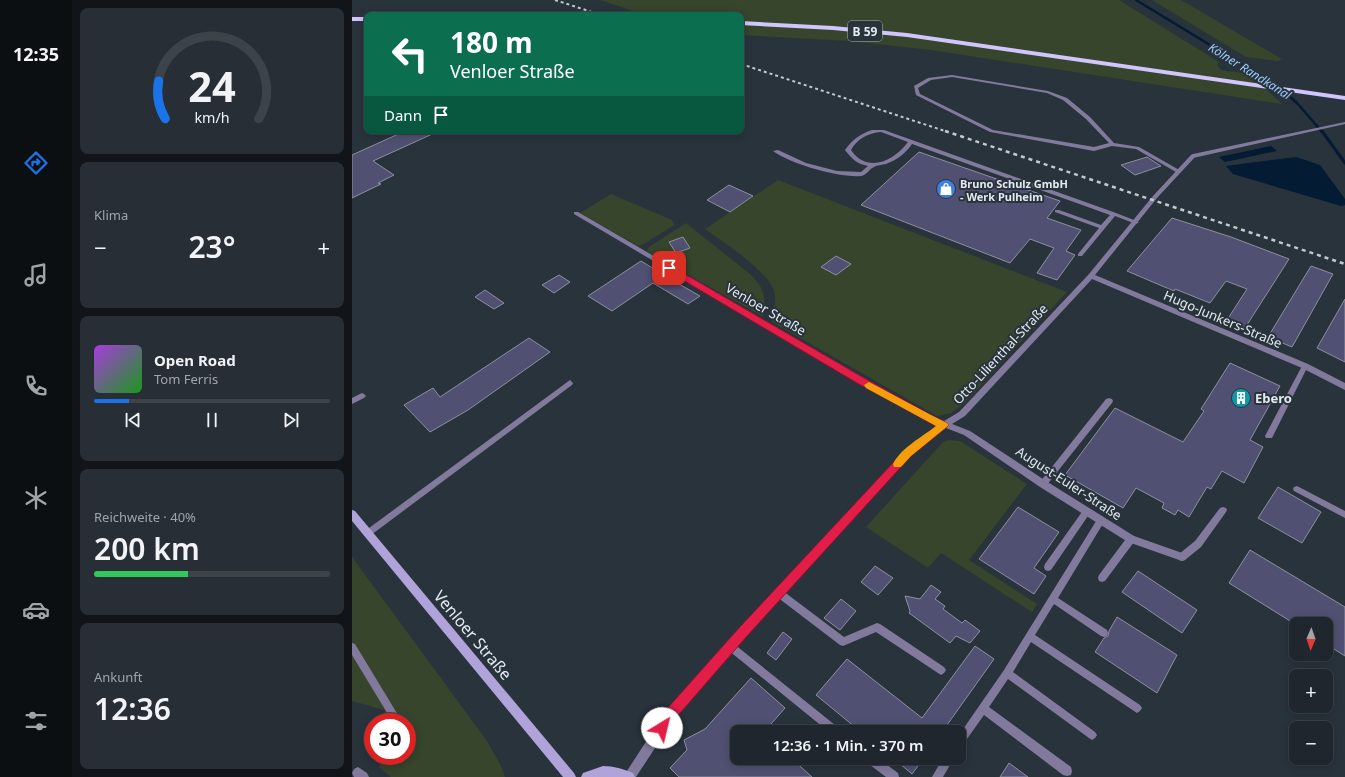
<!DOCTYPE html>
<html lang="de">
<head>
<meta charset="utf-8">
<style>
  :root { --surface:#1f262d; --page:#272e35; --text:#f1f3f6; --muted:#a1a5aa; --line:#3c4349; --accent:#1a73e8 }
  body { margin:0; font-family:"Noto Sans",sans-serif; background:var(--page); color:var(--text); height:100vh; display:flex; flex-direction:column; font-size:15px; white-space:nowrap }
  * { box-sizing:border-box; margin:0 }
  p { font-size:13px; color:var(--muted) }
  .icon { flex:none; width:22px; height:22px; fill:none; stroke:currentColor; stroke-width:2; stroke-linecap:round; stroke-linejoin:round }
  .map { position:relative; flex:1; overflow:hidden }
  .details { display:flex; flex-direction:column; gap:8px; padding:8px; background:#111519; width:280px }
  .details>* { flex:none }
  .top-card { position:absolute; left:12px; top:12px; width:380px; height:122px; border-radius:8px; box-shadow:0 2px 10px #0003,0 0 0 1px var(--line); background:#0b6e4f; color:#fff; overflow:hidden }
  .needle { width:26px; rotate:182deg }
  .tools { position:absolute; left:937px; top:617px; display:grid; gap:8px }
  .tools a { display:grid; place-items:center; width:44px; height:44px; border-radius:8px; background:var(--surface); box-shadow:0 2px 10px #0003,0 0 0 1px var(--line); font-size:20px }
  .speed { position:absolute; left:12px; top:713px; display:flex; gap:8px; font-size:20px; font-weight:700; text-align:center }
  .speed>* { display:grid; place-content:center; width:52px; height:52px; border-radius:50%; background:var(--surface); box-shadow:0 2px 10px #0003,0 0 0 1px var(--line); line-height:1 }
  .speed .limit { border:6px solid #d22; background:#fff; color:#111 }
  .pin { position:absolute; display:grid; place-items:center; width:34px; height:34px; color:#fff; margin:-17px; border-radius:8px; box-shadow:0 2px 6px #0006 }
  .me { position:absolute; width:44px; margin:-22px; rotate:36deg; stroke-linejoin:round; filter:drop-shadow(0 0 3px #0008) }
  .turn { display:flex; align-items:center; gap:14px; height:84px; padding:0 20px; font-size:18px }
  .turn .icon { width:52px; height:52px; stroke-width:2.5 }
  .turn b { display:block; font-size:28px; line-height:34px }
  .then { display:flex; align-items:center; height:38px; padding:0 20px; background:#0003; gap:8px; font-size:15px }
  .big { font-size:30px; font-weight:600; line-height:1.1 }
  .details .card { flex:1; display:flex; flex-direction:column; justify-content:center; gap:6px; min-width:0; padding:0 14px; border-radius:8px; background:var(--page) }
  .details .dial { align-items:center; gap:0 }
  .dial svg { height:104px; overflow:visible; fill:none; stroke:var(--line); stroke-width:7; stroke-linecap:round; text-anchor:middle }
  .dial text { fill:var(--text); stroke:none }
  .song { display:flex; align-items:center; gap:12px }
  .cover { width:48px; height:48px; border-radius:6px; background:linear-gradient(135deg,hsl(280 70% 55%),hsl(120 70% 35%)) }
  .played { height:4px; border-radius:2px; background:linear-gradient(90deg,var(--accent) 15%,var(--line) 15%) }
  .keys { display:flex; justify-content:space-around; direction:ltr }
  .heat { display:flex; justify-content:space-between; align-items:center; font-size:22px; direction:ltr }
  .charge { height:6px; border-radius:3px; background:linear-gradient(90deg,#34c759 40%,var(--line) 0) }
  .trip { position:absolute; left:378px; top:725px; width:236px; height:40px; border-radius:8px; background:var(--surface); box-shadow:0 2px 10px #0003,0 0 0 1px var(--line); font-weight:600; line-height:40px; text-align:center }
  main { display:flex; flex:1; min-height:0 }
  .tab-bar { display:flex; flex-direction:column; width:72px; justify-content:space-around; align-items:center; background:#0c0f12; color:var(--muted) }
  .tab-bar .icon { width:28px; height:28px }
  .tab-bar .on { color:var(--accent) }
  .tab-bar b { font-size:18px; color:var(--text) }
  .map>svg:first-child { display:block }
  .green { fill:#36452b }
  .water { fill:#031b33 }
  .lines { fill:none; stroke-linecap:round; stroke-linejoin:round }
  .stream-far1 { stroke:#031b33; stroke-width:2.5 }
  .stream { stroke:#031b33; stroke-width:3 }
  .building { fill:#505072; stroke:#8f8f9d }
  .service { fill:#827a9d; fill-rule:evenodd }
  .minor { fill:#827a9d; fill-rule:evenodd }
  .secondary { fill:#afa3da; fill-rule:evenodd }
  .primary { fill:#d1c5fe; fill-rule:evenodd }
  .rail-far1 { stroke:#c2cad0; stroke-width:2; stroke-dasharray:3 3; stroke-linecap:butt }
  .rail { stroke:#c2cad0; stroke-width:2.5; stroke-dasharray:4 4; stroke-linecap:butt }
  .route { fill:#e11d48; stroke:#92132f }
  .slow { fill:#f59e0b }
  .labels { text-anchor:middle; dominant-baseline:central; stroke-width:4; stroke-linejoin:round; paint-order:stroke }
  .far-poi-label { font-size:11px; font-weight:bold; fill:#e3eaf0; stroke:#29333c; text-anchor:start }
  .shield { fill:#29333c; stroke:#abb3ba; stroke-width:1 }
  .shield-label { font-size:12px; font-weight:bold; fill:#e3eaf0 }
  .far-water-label { font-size:12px; font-style:italic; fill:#9acafc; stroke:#29333c }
  .street-label { font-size:13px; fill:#e3eaf0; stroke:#29333c }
  .poi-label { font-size:13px; font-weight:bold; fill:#e3eaf0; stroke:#29333c; text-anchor:start }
  .near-street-label { font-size:16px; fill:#e3eaf0; stroke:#29333c }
</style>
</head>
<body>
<main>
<nav class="tab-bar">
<b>12:35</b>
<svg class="icon on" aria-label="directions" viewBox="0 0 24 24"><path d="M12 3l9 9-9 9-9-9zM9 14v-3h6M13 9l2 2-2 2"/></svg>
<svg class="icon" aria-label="music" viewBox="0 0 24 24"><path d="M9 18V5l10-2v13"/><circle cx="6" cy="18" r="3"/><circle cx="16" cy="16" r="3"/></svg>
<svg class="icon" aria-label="phone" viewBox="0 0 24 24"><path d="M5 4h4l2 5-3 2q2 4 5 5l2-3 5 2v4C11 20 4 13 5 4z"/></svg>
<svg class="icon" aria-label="climate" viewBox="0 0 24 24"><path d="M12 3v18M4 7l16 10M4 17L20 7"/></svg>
<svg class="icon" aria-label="car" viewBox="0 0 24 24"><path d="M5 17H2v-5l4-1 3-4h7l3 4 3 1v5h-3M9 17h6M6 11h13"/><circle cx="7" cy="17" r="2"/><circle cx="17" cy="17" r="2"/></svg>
<svg class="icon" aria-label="filters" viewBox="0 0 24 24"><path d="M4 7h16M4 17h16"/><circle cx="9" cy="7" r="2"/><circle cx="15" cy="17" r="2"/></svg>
</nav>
<section class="details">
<div class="card dial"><svg viewBox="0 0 100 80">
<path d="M14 69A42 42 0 1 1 86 69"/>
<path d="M14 69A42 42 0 0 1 9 40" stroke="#1a73e8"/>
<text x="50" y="56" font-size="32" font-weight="700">24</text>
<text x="50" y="72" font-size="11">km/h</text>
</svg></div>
<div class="card"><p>Klima</p>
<div class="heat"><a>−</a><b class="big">23°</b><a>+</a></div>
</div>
<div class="card">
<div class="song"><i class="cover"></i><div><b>Open Road</b><p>Tom Ferris</p></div></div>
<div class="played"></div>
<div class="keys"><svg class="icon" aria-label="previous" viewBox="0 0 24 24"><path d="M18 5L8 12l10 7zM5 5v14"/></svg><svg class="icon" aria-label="pause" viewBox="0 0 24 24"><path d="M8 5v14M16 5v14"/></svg><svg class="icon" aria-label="next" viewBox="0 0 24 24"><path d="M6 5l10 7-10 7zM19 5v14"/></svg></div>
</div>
<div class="card"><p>Reichweite · 40%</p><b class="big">200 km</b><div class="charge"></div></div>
<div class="card"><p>Ankunft</p><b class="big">12:36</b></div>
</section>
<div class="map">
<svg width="993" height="777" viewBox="0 0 993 777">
  <rect width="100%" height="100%" fill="#29333c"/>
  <g class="green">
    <path d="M248,0h519l100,62 -2,3c4,9 17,5 25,8 15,6 28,20 40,31l-351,-54 -82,-9 -108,-6v-20h-96z"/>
    <polygon points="800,0 829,0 930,59 926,61 894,57"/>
    <path d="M426,180l289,112 -103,112 -13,9 -14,3 -165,-94c1,-9 5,-21 2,-31 -6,-20 -51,-49 -69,-62z"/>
    <polygon points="259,194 320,220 322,225 290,245 286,246 228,213"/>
    <path d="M334,223l64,51c15,15 16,22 13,43l-115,-65 -1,-2 2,-3z"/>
    <polygon points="597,440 608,441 675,484 617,560 685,604 680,612 589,553 576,568 514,527 591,442"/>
    <polygon points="0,557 135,741 149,766 153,777 39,777 27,767 32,756 55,756 55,722 38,722 32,710 0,701"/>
  </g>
  <g class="water">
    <polygon points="919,146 925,151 873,162 867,157"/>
    <polygon points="944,157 968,165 993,199 993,205 989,206 881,174 874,166"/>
  </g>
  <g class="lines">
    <polyline class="stream-far1" points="784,0 927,87 946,104 970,132"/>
    <polyline class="stream" points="970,131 993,163"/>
  </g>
  <g class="building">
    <polygon points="53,131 87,131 21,161 42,175 26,183 29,184 0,198 0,155"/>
    <polygon points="567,152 708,201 695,218 729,230 714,251 723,255 705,280 685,273 702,248 678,239 658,263 509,205"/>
    <polygon points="795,157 809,166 783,175 769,165"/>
    <polygon points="377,185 401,196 378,212 355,200"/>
    <polygon points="820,218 879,237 937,259 893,328 875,320 895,289 874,281 858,303 823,289 822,291 775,271"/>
    <polygon points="331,237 338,248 324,253 317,242"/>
    <polygon points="484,256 499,264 484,275 469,267"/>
    <polygon points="289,261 320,280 348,296 336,304 301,283 260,311 236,296"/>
    <polygon points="959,266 981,274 940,347 916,337"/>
    <polygon points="207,275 218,282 202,293 190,285"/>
    <polygon points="133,290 152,303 142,309 123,297"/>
    <polygon points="993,299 993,362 965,348"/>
    <polygon points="177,338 198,352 116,410 78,432 52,405 81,388 88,397"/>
    <polygon points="878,363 928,386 898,440 911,447 892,483 870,471 859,489 855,487 837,517 826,510 823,515 810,508 812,503 784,488 771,508 713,475 763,408 831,442 852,411 849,409"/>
    <polygon points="926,487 969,512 950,543 906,518"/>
    <polygon points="666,507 707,532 682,568 694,576 682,594 627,559"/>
    <polygon points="898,550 993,607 993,656 974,644 974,624 943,624 877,583"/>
    <polygon points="523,566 541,578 526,595 509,582"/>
    <polygon points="786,571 845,610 830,633 770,592"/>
    <polygon points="579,585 589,592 583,599 593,606 591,609 610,623 613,620 628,631 618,643 604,636 598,643 557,613 558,611 553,596 568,599"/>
    <polygon points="489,599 504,611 488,630 472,618"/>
    <polygon points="765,617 825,655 805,693 743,652 752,638 756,636 757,631"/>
    <polygon points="431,632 440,639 424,660 415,653"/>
    <polygon points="623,646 642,659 590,732 509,732 464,695 495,659 570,718"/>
    <polygon points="399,678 433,708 412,732 385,732 385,758 439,758 460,777 327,777 318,768 335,750 332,740 353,729"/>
    <polygon points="541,758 572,758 560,774"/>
    <polygon points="657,763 676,777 648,777"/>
  </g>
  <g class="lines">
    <g class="service">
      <path d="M600,75l96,16 19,7 23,19 24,26 25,4 42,24 -1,1h-4l-40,-23 -24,-3 -18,5 -104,-19 -74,-37 -2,-9 14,-8zM600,77l95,16 16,7 23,19 23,24 -15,4 -101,-17 -73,-36 -2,-6 13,-8z"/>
      <polygon points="993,122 993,124 841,158 838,156 841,154"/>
      <path d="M520,130h12l232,83 23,9 -3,2 -21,-8 -33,40h-4v-2l21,-26 -44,-16v-2h4l42,15 9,-10 -198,-71c-6,9 -15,16 -26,20 -4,1 -9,1 -12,3 -5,2 -7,8 -13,9 -21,2 -71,-12 -88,-25l5,-1 28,13 31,8 24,1 7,-6c-11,-2 -16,-7 -23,-16 7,-10 15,-16 27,-20zM529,132l27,10c-14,19 -41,32 -57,8 6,-11 17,-17 30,-18z"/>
      <polygon points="951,364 955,364 956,366 920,438 914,438 913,436"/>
      <polygon points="218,380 221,383 220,385 19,535 16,537 13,535 12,533 13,531"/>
      <polygon points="10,393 12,394 14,396 12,398 0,404 0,398"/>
      <polygon points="757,398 760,399 761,401 760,403 694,486 691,487 688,486 687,484 688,482 754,399"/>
      <polygon points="945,486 993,511 993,518 942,491 941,489 942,487"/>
      <polygon points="871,507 874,508 875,510 874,512 849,547 833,560 830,561 827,560 826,557 827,554 843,541 868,508"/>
      <polygon points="735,508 738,509 739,511 738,513 699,570 696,571 693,570 692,567 693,564 732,509"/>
      <polygon points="749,517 752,518 753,520 752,522 706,598 755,630 756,633 755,636 752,637 749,636 702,604 683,635 788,705 790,708 788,711 785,713 782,711 679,642 661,672 743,732 745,735 743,738 740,740 737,738 656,679 637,707 719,767 720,771 719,775 715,776 711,775 632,715 610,746 607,748 607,735 652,670 746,518"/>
      <polygon points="779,535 782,536 783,539 782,542 753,581 750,582 747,581 746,578 747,575 776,536"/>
      <polygon points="428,590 431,591 492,637 525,623 528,624 592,667 594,670 592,673 589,675 586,673 524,632 491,646 488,645 425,597 424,594 425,591"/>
      <polygon points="0,643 3,644 43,710 45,713 43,716 40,718 37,716 0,655"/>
      <polygon points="379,643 382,644 488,729 490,732 477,732 376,650 374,647 376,644"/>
      <polygon points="513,758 526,758 546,773 547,777 534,777 514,762"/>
      <polygon points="591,758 602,758 591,777 580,777"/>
    </g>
    <g class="minor">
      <polygon points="841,154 844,156 843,157 805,198 743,275 956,364 993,383 993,390 950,368 740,279 613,416 600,424 618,431 694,481 782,536 833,554 835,557 833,560 830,561 776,542 688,487 612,435 594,428 558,456 395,635 322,719 284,777 271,777 314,711 387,629 552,452 586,425 573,420 506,382 222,214 222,212 226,212 512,378 579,416 592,421 607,412 737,274 801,196 839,155"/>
      <polygon points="6,767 15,773 17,777 2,777 0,773 2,769"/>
    </g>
    <g class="secondary">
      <polygon points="0,510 3,511 222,773 224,777 211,777 0,521"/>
      <path d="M251,766c11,0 20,3 30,7l2,4h-54l2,-4z"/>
    </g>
    <g class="primary">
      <rect x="0" y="17" width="15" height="4"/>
      <polygon points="389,21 481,26 555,33 993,96 993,100 555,37 481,30 389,25"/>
    </g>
    <g class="rail-far1">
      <polyline points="203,0 249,15"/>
      <polyline points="389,64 596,132"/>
    </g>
    <polyline class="rail" points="593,131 993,264"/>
  </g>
  <polygon class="route" points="314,266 319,266 512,378 579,415 595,423 597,425 559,456 395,636 322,720 314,732 310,734 305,732 303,728 313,711 387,628 552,451 584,426 505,383 314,270"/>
  <path class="slow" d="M517,382l62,33 16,8 2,2 -38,31 -10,11h-7l-1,-3c8,-16 29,-27 43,-38l-70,-38 -2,-3z"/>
  <defs>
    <g id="shop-disc" transform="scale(1)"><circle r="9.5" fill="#3f7fe0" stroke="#29333c"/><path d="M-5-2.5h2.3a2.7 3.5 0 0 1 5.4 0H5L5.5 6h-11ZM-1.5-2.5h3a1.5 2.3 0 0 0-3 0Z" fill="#fff"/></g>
    <g id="building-disc" transform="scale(1)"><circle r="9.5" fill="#0f9aa8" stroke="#29333c"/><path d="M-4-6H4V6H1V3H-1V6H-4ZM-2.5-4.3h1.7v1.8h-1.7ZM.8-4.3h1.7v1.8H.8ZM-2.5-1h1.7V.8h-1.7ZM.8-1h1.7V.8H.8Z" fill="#fff"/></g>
  </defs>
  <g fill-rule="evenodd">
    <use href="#shop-disc" x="594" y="189"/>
    <use href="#building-disc" x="889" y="398"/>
  </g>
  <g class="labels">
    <g class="far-poi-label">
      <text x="608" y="183">Bruno Schulz GmbH<tspan x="608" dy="13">- Werk Pulheim</tspan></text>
    </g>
    <rect class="shield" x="496" y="21" width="34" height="20" rx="3"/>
    <g class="shield-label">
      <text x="513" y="31">B 59</text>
    </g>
    <g class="far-water-label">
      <text transform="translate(898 71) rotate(32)">Kölner Randkanal</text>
    </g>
    <g class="street-label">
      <text transform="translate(414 309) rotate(30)">Venloer Straße</text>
      <text transform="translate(871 319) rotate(23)">Hugo-Junkers-Straße</text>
      <text transform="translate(648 354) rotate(-47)">Otto-Lilienthal-Straße</text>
      <text transform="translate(717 483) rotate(33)">August-Euler-Straße</text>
    </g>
    <g class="poi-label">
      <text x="903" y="398">Ebero</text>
    </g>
    <g class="near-street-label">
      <text transform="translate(121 635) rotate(50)">Venloer Straße</text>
    </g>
  </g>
</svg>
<div class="tools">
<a><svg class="needle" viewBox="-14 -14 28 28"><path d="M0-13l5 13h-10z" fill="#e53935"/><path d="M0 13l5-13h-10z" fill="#a1a5aa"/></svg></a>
<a>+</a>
<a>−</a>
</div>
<div class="speed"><div class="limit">30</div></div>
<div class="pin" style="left:317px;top:268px;background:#d93025"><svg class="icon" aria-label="arrive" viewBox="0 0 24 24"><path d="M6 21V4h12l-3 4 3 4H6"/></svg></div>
<svg class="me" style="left:310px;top:728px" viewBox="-20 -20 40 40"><circle r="19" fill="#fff"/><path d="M0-13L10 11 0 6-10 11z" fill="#e11d48"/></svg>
<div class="trip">12:36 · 1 Min. · 370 m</div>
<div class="top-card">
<div class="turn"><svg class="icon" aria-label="left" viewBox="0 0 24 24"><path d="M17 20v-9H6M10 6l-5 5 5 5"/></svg><div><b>180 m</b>Venloer Straße</div></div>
<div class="then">Dann<svg class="icon" aria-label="arrive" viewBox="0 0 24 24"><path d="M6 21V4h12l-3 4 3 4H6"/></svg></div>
</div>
</div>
</main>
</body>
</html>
